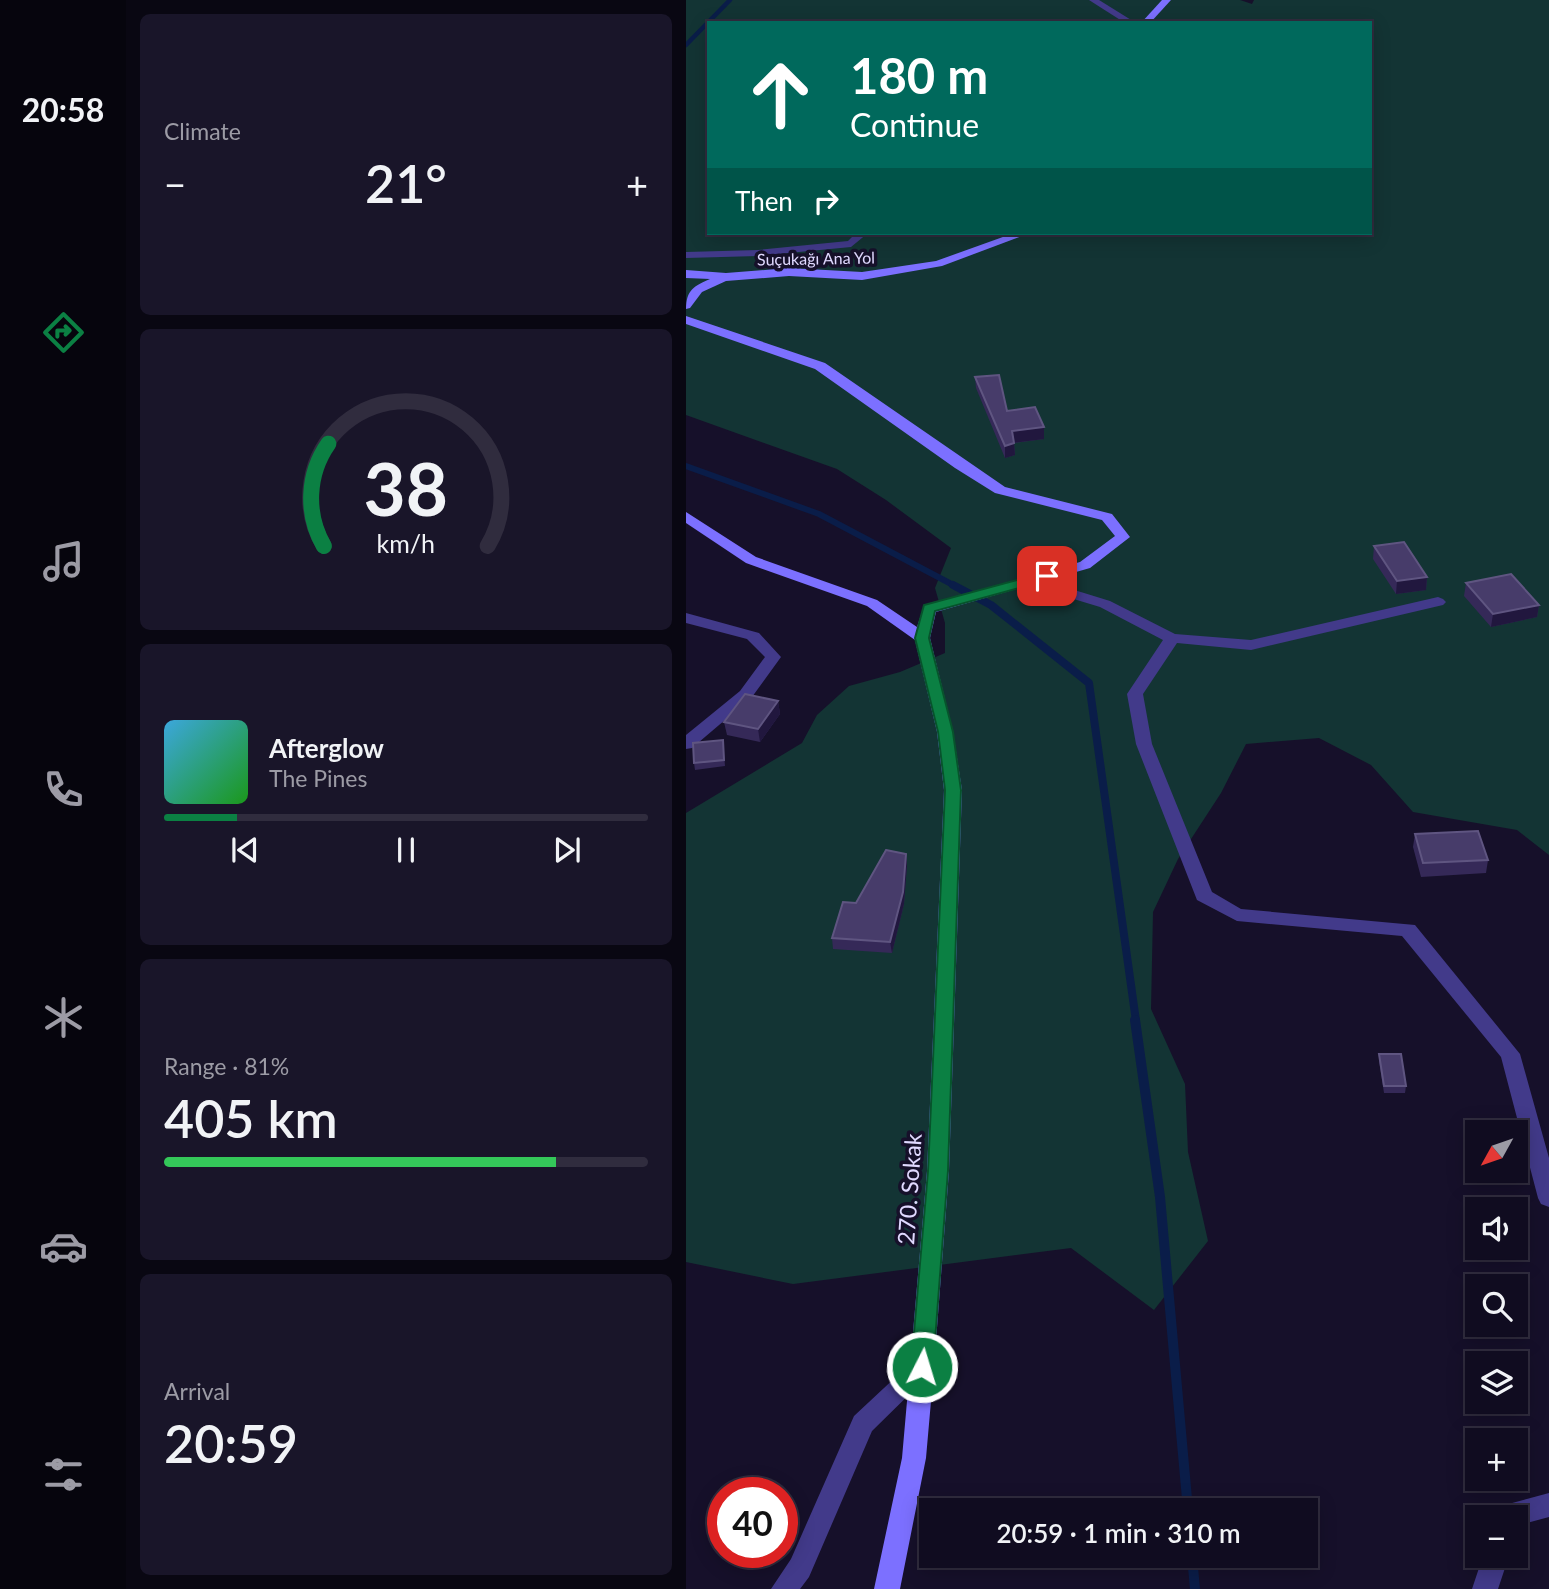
<!DOCTYPE html>
<html lang="en">
<head>
<meta charset="utf-8">
<style>
  :root { --surface:#100c20; --page:#191529; --text:#f1f3f6; --muted:#9c9ba5; --line:#302c3e; --accent:#0b8043 }
  body { margin:0; font-family:Lato,sans-serif; background:var(--page); color:var(--text); height:100vh; display:flex; flex-direction:column; font-size:26px; white-space:nowrap }
  * { box-sizing:border-box; margin:0 }
  p { font-size:23px; color:var(--muted) }
  .icon { flex:none; width:38px; height:38px; fill:none; stroke:currentColor; stroke-width:2; stroke-linecap:round; stroke-linejoin:round }
  .map { position:relative; flex:1; overflow:hidden }
  .panel { display:flex; flex-direction:column; gap:14px; padding:14px; background:#090712; width:560px }
  .panel>* { flex:none }
  .banner { position:absolute; left:21px; top:21px; width:665px; height:214px; border-radius:0px; box-shadow:0 4px 18px #0003,0 0 0 2px var(--line); background:#00695c; color:#fff; overflow:hidden }
  .needle { width:46px; rotate:230deg }
  .buttons { position:absolute; left:779px; top:1120px; display:grid; gap:14px }
  .buttons a { display:grid; place-items:center; width:63px; height:63px; border-radius:0px; background:var(--surface); box-shadow:0 4px 18px #0003,0 0 0 2px var(--line); font-size:35px }
  .speed { position:absolute; left:21px; top:1477px; display:flex; gap:14px; font-size:35px; font-weight:700; text-align:center }
  .speed>* { display:grid; place-content:center; width:91px; height:91px; border-radius:50%; background:var(--surface); box-shadow:0 4px 18px #0003,0 0 0 2px var(--line); line-height:1 }
  .speed .limit { border:10px solid #d22; background:#fff; color:#111 }
  .pin { position:absolute; display:grid; place-items:center; width:60px; height:60px; color:#fff; margin:-30px; border-radius:14px; box-shadow:0 4px 10px #0006 }
  .me { position:absolute; width:77px; margin:-38px; rotate:5deg; stroke-linejoin:round; filter:drop-shadow(0 0 5px #0008) }
  .turn { display:flex; align-items:center; gap:24px; height:147px; padding:0 28px; font-size:32px }
  .turn .icon { width:91px; height:91px; stroke-width:2.5 }
  .turn b { display:block; font-size:49px; line-height:60px }
  .then { display:flex; align-items:center; height:66px; padding:0 28px; background:#0003; gap:14px; font-size:26px }
  .big { font-size:52px; font-weight:600; line-height:1.1 }
  .panel .card { flex:1; display:flex; flex-direction:column; justify-content:center; gap:10px; min-width:0; padding:0 24px; border-radius:10px; background:var(--page) }
  .panel .dial { align-items:center; gap:0 }
  .dial svg { height:182px; overflow:visible; fill:none; stroke:var(--line); stroke-width:7; stroke-linecap:round; text-anchor:middle }
  .dial text { fill:var(--text); stroke:none }
  .song { display:flex; align-items:center; gap:21px }
  .cover { width:84px; height:84px; border-radius:10px; background:linear-gradient(135deg,hsl(200 70% 55%),hsl(120 70% 35%)) }
  .played { height:7px; border-radius:4px; background:linear-gradient(90deg,var(--accent) 15%,var(--line) 15%) }
  .keys { display:flex; justify-content:space-around; direction:ltr }
  .heat { display:flex; justify-content:space-between; align-items:center; font-size:38px; direction:ltr }
  .charge { height:10px; border-radius:5px; background:linear-gradient(90deg,#34c759 81%,var(--line) 0) }
  .trip { position:absolute; left:233px; top:1498px; width:399px; height:70px; border-radius:0px; background:var(--surface); box-shadow:0 4px 18px #0003,0 0 0 2px var(--line); font-weight:600; line-height:70px; text-align:center }
  main { display:flex; flex:1; min-height:0 }
  .tabs { display:flex; flex-direction:column; width:126px; justify-content:space-around; align-items:center; background:#06050d; color:var(--muted) }
  .tabs .icon { width:49px; height:49px }
  .tabs .active { color:var(--accent) }
  .tabs b { font-size:32px; color:var(--text) }
  .map>svg:first-child { display:block }
  .green { fill:#133434; fill-rule:evenodd }
  .lines { fill:none; stroke-linecap:round; stroke-linejoin:round }
  .stream-far3 { stroke:#0a1d49; stroke-width:4.5 }
  .stream-far2 { stroke:#0a1d49; stroke-width:6 }
  .stream-far1 { stroke:#0a1d49; stroke-width:8 }
  .stream { stroke:#0a1d49; stroke-width:10 }
  .street { fill:#423a8a; fill-rule:evenodd }
  .secondary { fill:#7c70ff; fill-rule:evenodd }
  .wall { fill:#352958 }
  .shaded-wall { fill:#21173e }
  .building { fill:#473c6a; stroke:#5f5581; stroke-width:2 }
  .route { fill:#0b8043; stroke:#07532c; stroke-width:2 }
  .labels { text-anchor:middle; dominant-baseline:central; stroke-width:7; stroke-linejoin:round; paint-order:stroke }
  .far-street-label { font-size:16px; fill:#e0d9ff; stroke:#16102a }
  .near-street-label { font-size:23px; fill:#e0d9ff; stroke:#16102a }
</style>
</head>
<body>
<main>
<nav class="tabs">
<b>20:58</b>
<svg class="icon active" aria-label="directions" viewBox="0 0 24 24"><path d="M12 3l9 9-9 9-9-9zM9 14v-3h6M13 9l2 2-2 2"/></svg>
<svg class="icon" aria-label="music" viewBox="0 0 24 24"><path d="M9 18V5l10-2v13"/><circle cx="6" cy="18" r="3"/><circle cx="16" cy="16" r="3"/></svg>
<svg class="icon" aria-label="phone" viewBox="0 0 24 24"><path d="M5 4h4l2 5-3 2q2 4 5 5l2-3 5 2v4C11 20 4 13 5 4z"/></svg>
<svg class="icon" aria-label="climate" viewBox="0 0 24 24"><path d="M12 3v18M4 7l16 10M4 17L20 7"/></svg>
<svg class="icon" aria-label="car" viewBox="0 0 24 24"><path d="M5 17H2v-5l4-1 3-4h7l3 4 3 1v5h-3M9 17h6M6 11h13"/><circle cx="7" cy="17" r="2"/><circle cx="17" cy="17" r="2"/></svg>
<svg class="icon" aria-label="filters" viewBox="0 0 24 24"><path d="M4 7h16M4 17h16"/><circle cx="9" cy="7" r="2"/><circle cx="15" cy="17" r="2"/></svg>
</nav>
<section class="panel">
<div class="card"><p>Climate</p>
<div class="heat"><a>−</a><b class="big">21°</b><a>+</a></div>
</div>
<div class="card dial"><svg viewBox="0 0 100 80">
<path d="M14 69A42 42 0 1 1 86 69"/>
<path d="M14 69A42 42 0 0 1 16 24" stroke="#0b8043"/>
<text x="50" y="56" font-size="32" font-weight="700">38</text>
<text x="50" y="72" font-size="11">km/h</text>
</svg></div>
<div class="card">
<div class="song"><i class="cover"></i><div><b>Afterglow</b><p>The Pines</p></div></div>
<div class="played"></div>
<div class="keys"><svg class="icon" aria-label="previous" viewBox="0 0 24 24"><path d="M18 5L8 12l10 7zM5 5v14"/></svg><svg class="icon" aria-label="pause" viewBox="0 0 24 24"><path d="M8 5v14M16 5v14"/></svg><svg class="icon" aria-label="next" viewBox="0 0 24 24"><path d="M6 5l10 7-10 7zM19 5v14"/></svg></div>
</div>
<div class="card"><p>Range · 81%</p><b class="big">405 km</b><div class="charge"></div></div>
<div class="card"><p>Arrival</p><b class="big">20:59</b></div>
</section>
<div class="map">
<svg width="863" height="1589" viewBox="0 0 863 1589">
  <rect width="100%" height="100%" fill="#16102a"/>
  <path class="green" d="M0,0h554l12,4 2,-4h295v855l-32,-25 -104,-18 -42,-47 -52,-27 -73,6 -25,49 -43,66 -25,53 -2,97 34,75 3,68 20,89 -54,69 -83,-62 -278,36 -107,-22v-449l116,-70 15,-28 32,-29 51,-14 45,-19v-30l-10,-35 16,-40 -65,-48 -49,-31 -151,-54zM23,23h661v210h-661z"/>
  <g class="lines">
    <polyline class="stream-far3" points="0,45 44,0"/>
    <polyline class="stream-far2" points="0,466 133,514 271,587"/>
    <polyline class="stream-far1" points="267,585 305,605 403,683 450,1021"/>
    <g class="stream">
      <polyline points="449,1020 474,1197 502,1510"/>
      <polyline points="506,1556 509,1589"/>
    </g>
    <g class="street">
      <polygon points="403,0 413,0 450,23 439,23"/>
      <polygon points="170,233 182,233 165,247 72,256 0,258 0,252 72,250 162,241"/>
      <polygon points="343,576 424,601 489,634 565,640 752,597 757,599 760,602 757,605 565,650 491,643 457,694 466,744 526,892 555,909 729,925 834,1054 863,1158 863,1207 855,1204 852,1198 815,1057 716,936 551,921 511,900 450,744 441,694 477,640 414,607 338,584 335,581 338,578"/>
      <polygon points="0,613 73,633 95,657 66,697 6,748 0,749 0,735 54,691 79,657 61,639 0,623"/>
      <polygon points="236,1357 244,1360 248,1367 244,1374 186,1431 123,1577 114,1589 85,1589 105,1559 168,1416 228,1360"/>
      <polygon points="863,1493 863,1517 830,1526 830,1517 809,1517 815,1506"/>
      <polygon points="797,1556 823,1556 812,1589 786,1589"/>
    </g>
    <g class="secondary">
      <polygon points="476,0 485,0 464,23 455,23"/>
      <path d="M328,233h16l-88,33 -80,14 -73,-4 -63,5 -24,11 -12,16 -4,1c0,-19 8,-23 24,-30l-24,-1v-8l40,3 63,-5 73,4 74,-11z"/>
      <polygon points="0,316 139,363 319,487 426,514 444,537 404,568 250,612 244,638 267,732 276,790 263,1171 248,1367 240,1458 214,1589 188,1589 216,1458 224,1367 241,1171 258,790 251,732 229,640 181,606 60,563 0,523 0,512 70,557 191,600 231,627 238,606 394,562 429,536 416,520 309,493 269,468 129,369 0,324"/>
    </g>
  </g>
  <g class="wall">
    <polygon points="289,377 321,411 358,427 358,439 328,443 329,455 319,458 290,388"/>
    <polygon points="688,546 741,577 740,590 710,594 687,559"/>
    <polygon points="780,583 853,605 851,617 805,627 778,596"/>
    <polygon points="92,701 94,714 74,742 41,735 38,722"/>
    <polygon points="37,740 39,766 9,770 8,763"/>
    <polygon points="729,834 802,860 800,873 735,877 727,847"/>
    <polygon points="220,854 221,865 218,904 206,953 147,949 146,938 170,903"/>
    <polygon points="693,1054 720,1086 719,1093 698,1093 693,1061"/>
  </g>
  <g class="shaded-wall">
    <polygon points="358,427 358,439 326,443 326,431"/>
    <polygon points="328,443 329,455 319,458 319,446"/>
    <polygon points="741,577 740,590 710,594 711,581"/>
    <polygon points="853,605 851,617 805,627 807,614"/>
    <polygon points="92,701 94,714 74,742 72,729"/>
    <polygon points="220,854 221,865 218,904 206,953 204,942"/>
  </g>
  <g class="building">
    <polygon points="313,375 321,411 349,407 358,427 326,431 328,443 319,446 289,377"/>
    <polygon points="718,542 741,577 711,581 688,546"/>
    <polygon points="825,574 853,605 807,614 780,583"/>
    <polygon points="59,694 92,701 72,729 38,722"/>
    <polygon points="37,740 38,760 8,763 7,743"/>
    <polygon points="792,831 802,860 737,863 729,834"/>
    <polygon points="200,850 220,854 217,892 204,942 146,938 157,902 170,903"/>
    <polygon points="693,1054 715,1054 720,1086 698,1086"/>
  </g>
  <polygon class="route" points="361,572 368,576 366,579 249,611 243,638 267,732 275,790 262,1171 247,1367 243,1374 236,1377 228,1374 225,1367 242,1171 259,790 252,732 229,638 238,605"/>
  <g class="labels">
    <g class="far-street-label">
      <text transform="translate(130 258) rotate(-1)">Suçukağı Ana Yol</text>
    </g>
    <g class="near-street-label">
      <text transform="translate(223 1189) rotate(-86)">270. Sokak</text>
    </g>
  </g>
</svg>
<div class="buttons">
<a><svg class="needle" viewBox="-14 -14 28 28"><path d="M0-13l5 13h-10z" fill="#e53935"/><path d="M0 13l5-13h-10z" fill="#9c9ba5"/></svg></a>
<a><svg class="icon" aria-label="sound" viewBox="0 0 24 24"><path d="M4 9h4l5-4v14l-5-4H4zM17 9q2 3 0 6"/></svg></a>
<a><svg class="icon" aria-label="search" viewBox="0 0 24 24"><circle cx="10" cy="10" r="6"/><path d="M15 15l6 6"/></svg></a>
<a><svg class="icon" aria-label="layers" viewBox="0 0 24 24"><path d="M12 4l9 5-9 5-9-5zM3 14l9 5 9-5"/></svg></a>
<a>+</a>
<a>−</a>
</div>
<div class="speed"><div class="limit">40</div></div>
<div class="pin" style="left:361px;top:576px;background:#d93025"><svg class="icon" aria-label="arrive" viewBox="0 0 24 24"><path d="M6 21V4h12l-3 4 3 4H6"/></svg></div>
<svg class="me" style="left:236px;top:1367px" viewBox="-20 -20 40 40"><circle r="17" fill="#0b8043" stroke="#fff" stroke-width="3"/><path d="M0-11L8 9 0 5-8 9z" fill="#fff"/></svg>
<div class="trip">20:59 · 1 min · 310 m</div>
<div class="banner">
<div class="turn"><svg class="icon" aria-label="ahead" viewBox="0 0 24 24"><path d="M12 20V5M6 11l6-6 6 6"/></svg><div><b>180 m</b>Continue</div></div>
<div class="then">Then<svg class="icon" aria-label="right" viewBox="0 0 24 24"><path d="M7 20v-9h11M14 6l5 5-5 5"/></svg></div>
</div>
</div>
</main>
</body>
</html>
